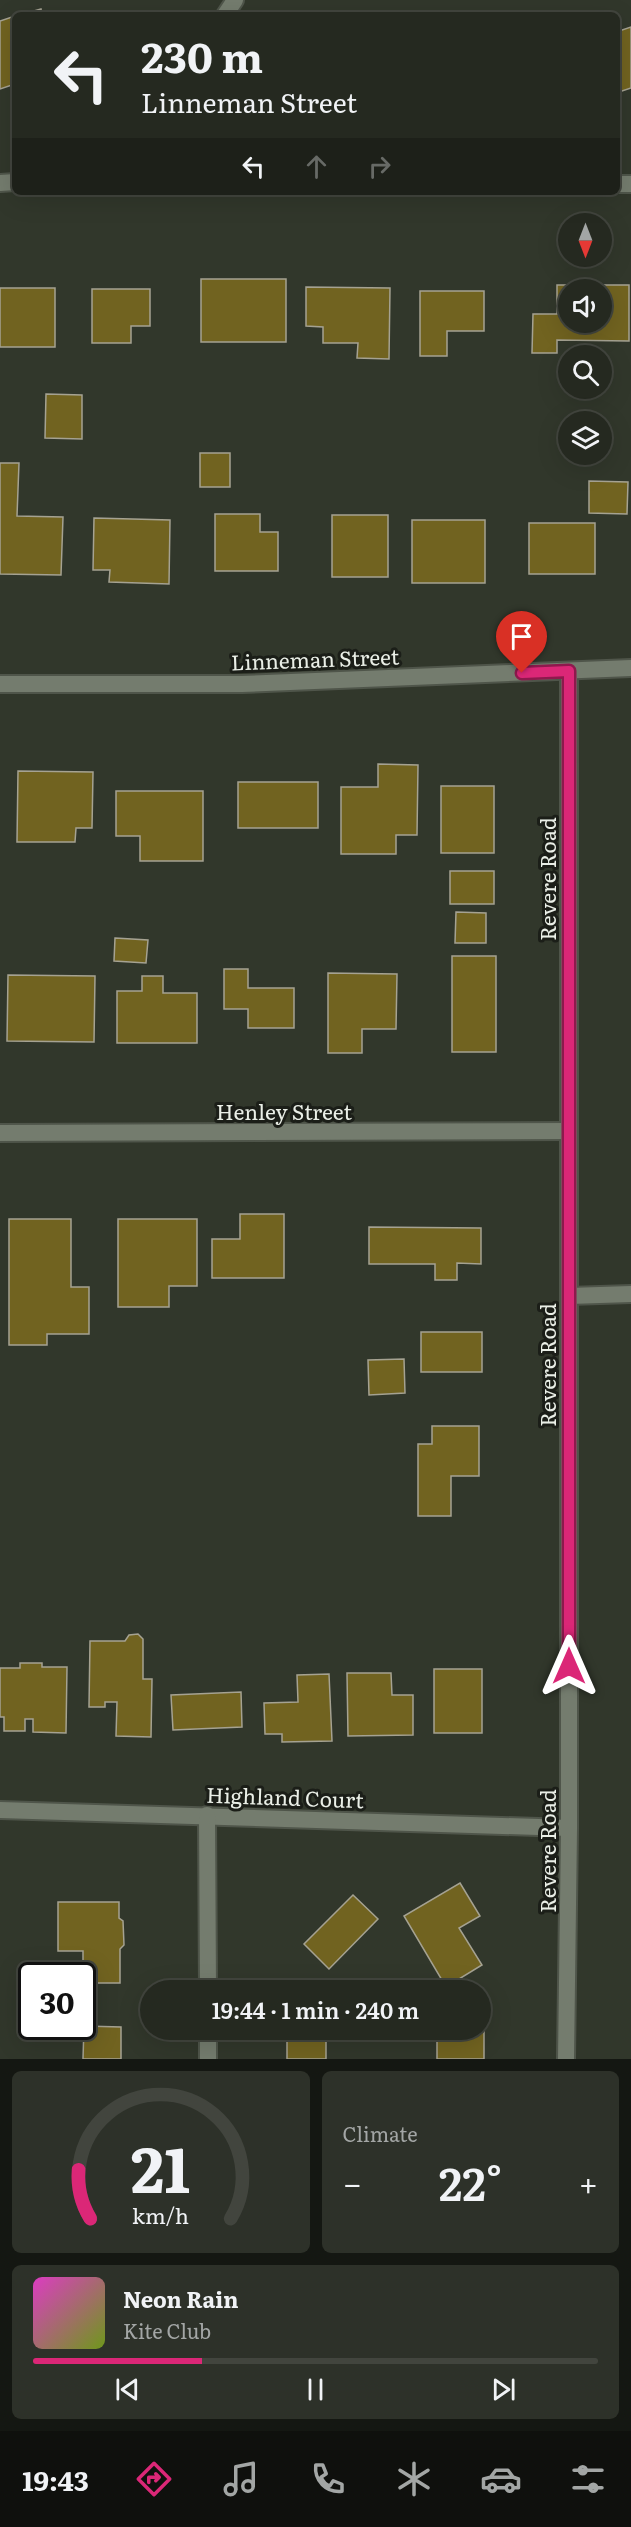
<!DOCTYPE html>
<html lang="en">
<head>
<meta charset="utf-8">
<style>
  :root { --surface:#252920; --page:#2d3129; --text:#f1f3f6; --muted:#a3a6a5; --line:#42453e; --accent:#db2777 }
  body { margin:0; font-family:Literata,serif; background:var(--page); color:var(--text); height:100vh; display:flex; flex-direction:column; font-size:22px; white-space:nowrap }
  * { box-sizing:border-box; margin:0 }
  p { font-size:20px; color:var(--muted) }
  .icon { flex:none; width:33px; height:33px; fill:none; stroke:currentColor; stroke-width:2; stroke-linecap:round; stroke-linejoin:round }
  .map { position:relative; height:2059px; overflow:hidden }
  .sheet { display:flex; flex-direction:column; gap:12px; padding:12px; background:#141712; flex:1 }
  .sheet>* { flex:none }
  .hud { position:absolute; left:12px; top:12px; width:608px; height:183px; border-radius:9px; box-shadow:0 6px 24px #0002,0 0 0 2px var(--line); background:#252920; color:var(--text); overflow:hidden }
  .needle { width:39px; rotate:180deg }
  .buttons { position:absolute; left:558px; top:213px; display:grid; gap:12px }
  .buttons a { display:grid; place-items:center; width:54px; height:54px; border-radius:50%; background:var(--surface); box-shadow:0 6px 24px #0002,0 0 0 2px var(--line); font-size:30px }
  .speed { position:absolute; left:18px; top:1962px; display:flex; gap:12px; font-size:30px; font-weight:700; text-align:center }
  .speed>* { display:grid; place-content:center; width:78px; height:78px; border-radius:50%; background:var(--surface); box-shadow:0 6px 24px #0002,0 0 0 2px var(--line); line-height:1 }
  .speed .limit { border:3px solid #111; border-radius:9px; background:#fff; color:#111 }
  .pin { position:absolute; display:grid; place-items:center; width:51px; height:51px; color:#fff; margin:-62px -26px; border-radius:50% 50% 50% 0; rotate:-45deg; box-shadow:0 0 6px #0007 }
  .pin .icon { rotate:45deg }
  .me { position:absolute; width:66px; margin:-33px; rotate:0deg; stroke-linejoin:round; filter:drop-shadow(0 0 4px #0008) }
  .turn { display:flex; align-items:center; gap:21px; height:126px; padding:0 30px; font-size:27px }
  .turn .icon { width:78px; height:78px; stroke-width:2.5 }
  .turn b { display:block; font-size:42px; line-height:51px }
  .lanes { display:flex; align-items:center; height:57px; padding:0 30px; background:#0003; justify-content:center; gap:30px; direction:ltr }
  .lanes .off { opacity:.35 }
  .big { font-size:45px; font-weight:600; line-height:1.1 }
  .sheet .tile { flex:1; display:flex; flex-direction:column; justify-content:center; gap:9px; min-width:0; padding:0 21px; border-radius:9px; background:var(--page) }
  .sheet .dial { align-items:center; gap:0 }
  .dial svg { height:156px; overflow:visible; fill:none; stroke:var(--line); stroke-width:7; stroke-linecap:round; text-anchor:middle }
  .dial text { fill:var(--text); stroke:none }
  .song { display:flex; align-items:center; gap:18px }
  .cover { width:72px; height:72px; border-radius:9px; background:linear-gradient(135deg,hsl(310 70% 55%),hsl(80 70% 35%)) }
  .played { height:6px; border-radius:3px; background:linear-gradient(90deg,var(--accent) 30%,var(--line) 30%) }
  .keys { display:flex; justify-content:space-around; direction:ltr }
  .heat { display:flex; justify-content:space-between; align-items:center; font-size:33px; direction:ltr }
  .sheet .tiles { flex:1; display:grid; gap:12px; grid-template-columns:1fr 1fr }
  .tile:last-child { grid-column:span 2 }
  .trip { position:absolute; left:140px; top:1980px; width:351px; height:60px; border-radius:30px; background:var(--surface); box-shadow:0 6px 24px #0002,0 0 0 2px var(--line); font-weight:600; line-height:60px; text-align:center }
  .menu { display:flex; height:96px; justify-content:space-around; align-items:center; background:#0f100d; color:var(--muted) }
  .menu .icon { width:42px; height:42px }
  .menu .on { color:var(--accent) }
  .menu b { font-size:27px; color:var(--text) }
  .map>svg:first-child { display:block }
  .building { fill:#716320; stroke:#a5a292; stroke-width:1.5; fill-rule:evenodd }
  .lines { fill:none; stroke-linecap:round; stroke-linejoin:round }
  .minor-casing { stroke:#4f554a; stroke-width:20 }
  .minor { stroke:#747c6e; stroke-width:16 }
  .route-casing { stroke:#8e194d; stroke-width:15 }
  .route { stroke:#db2777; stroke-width:10 }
  .labels { text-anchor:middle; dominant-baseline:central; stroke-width:6; stroke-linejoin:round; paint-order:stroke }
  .street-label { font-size:21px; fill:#eaefe7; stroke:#1b1e18 }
</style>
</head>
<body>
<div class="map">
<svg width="631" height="2059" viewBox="0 0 631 2059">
  <rect width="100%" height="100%" fill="#31372b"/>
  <g class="building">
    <polygon points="41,9 42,15 20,15"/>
    <polygon points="15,16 15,84 0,89 0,21"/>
    <polygon points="631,27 631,88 616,93 616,32"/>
    <rect x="201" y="279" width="85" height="63"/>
    <path d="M557,285h72v56l-72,-1v13h-25l1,-39h24zM568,290h34v32h-34z"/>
    <polygon points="306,287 390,288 389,359 357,358 358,343 323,343 323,327 306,326"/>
    <rect x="0" y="288" width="55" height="59"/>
    <polygon points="92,289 150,289 150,326 131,326 131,343 92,343"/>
    <polygon points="420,291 484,291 484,331 447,331 447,356 420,356"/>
    <polygon points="46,394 82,395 82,439 45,438"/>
    <rect x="200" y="453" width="30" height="34"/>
    <polygon points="0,463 19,463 17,516 63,517 61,575 0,574"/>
    <polygon points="589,481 628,482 627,514 589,513"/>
    <polygon points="215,514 260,514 260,532 278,532 278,571 215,571"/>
    <rect x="332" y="515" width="56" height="62"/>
    <polygon points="94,518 170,520 169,584 109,582 110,570 93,570"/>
    <rect x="412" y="520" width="73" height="63"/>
    <rect x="529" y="523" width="66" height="51"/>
    <polygon points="378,764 418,765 417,835 396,835 396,854 341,854 341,787 378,787"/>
    <polygon points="18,771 93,772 92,828 76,828 75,842 17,842"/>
    <rect x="238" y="782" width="80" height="46"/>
    <rect x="441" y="786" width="53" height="67"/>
    <polygon points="116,791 203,791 203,861 140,861 140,836 116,836"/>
    <rect x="450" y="871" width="44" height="33"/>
    <polygon points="456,912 486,913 486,943 455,943"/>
    <polygon points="115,938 148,940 146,963 114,961"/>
    <rect x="452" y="956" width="44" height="96"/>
    <polygon points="224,969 248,969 248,988 294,988 294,1028 248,1028 248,1009 224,1009"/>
    <polygon points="328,973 397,974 396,1029 362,1029 362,1053 328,1053"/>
    <polygon points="8,975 95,976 94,1042 7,1041"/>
    <polygon points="142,976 163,976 163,993 197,993 197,1043 117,1043 117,991 142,991"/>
    <polygon points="240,1214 284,1214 284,1278 212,1278 212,1239 240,1239"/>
    <polygon points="9,1219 71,1219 71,1287 89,1287 89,1334 47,1334 47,1345 9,1345"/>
    <polygon points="118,1219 197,1219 197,1286 169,1286 169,1307 118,1307"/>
    <polygon points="369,1227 481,1228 481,1264 457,1263 457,1280 435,1280 435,1264 369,1264"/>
    <rect x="421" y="1332" width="61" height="40"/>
    <polygon points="404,1359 405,1393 369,1395 368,1360"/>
    <polygon points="432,1426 479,1426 479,1476 451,1476 451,1516 418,1516 418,1444 432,1444"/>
    <polygon points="138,1634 143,1639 143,1679 152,1679 151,1737 116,1736 117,1702 105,1702 105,1707 89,1707 90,1641 125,1641 129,1635"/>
    <polygon points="20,1663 42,1663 42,1667 67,1667 66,1733 33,1732 33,1719 25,1719 25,1731 4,1731 4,1717 0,1717 0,1668 20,1668"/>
    <rect x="434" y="1669" width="48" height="64"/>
    <polygon points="347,1673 391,1673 392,1695 413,1695 413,1735 348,1736"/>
    <polygon points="329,1674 332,1741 282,1742 282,1734 265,1734 264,1703 298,1702 297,1675"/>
    <polygon points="241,1692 242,1727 173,1730 171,1695"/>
    <polygon points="460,1883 480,1916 459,1928 482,1965 446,1987 404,1916"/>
    <polygon points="353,1895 378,1919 329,1969 304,1944"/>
    <polygon points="58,1902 119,1902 119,1918 123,1921 124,1945 120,1949 120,1983 83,1983 83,1951 58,1951"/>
    <polygon points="480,2006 484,2006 484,2059 437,2059 437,2030 480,2030"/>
    <polygon points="84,2026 121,2027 121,2059 83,2059"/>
    <rect x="287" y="2035" width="39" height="24"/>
  </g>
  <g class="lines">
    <g class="minor-casing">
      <g id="minor">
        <polyline points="225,15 235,0"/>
        <polyline points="0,183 15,182"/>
        <polyline points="616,184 631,184"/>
        <polyline points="0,684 242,684 631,668"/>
        <polyline points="0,1133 569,1131"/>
        <polyline points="569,1296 631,1294"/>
        <polyline points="0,1810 569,1828"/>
        <polyline points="207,1815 208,1990"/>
        <polyline points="208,2030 208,2059"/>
        <polyline points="566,2059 569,1828 569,671"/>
      </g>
    </g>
    <use href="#minor" class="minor"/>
  </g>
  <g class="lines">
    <g class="route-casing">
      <polyline id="route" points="522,673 569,671 569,1666"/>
    </g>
    <use href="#route" class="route"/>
  </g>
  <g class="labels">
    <g class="street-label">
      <text transform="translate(315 658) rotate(-2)">Linneman Street</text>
      <text transform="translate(546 879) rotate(-90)">Revere Road</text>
      <text x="284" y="1110">Henley Street</text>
      <text transform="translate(546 1365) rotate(-90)">Revere Road</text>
      <text transform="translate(285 1796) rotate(2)">Highland Court</text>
      <text transform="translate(546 1851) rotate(-90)">Revere Road</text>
    </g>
  </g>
</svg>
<div class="buttons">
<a><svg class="needle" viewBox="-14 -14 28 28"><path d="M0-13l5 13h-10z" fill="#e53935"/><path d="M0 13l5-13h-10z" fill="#a3a6a5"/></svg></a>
<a><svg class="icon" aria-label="sound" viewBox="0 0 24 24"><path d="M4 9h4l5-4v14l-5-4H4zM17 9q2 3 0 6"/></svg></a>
<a><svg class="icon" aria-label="search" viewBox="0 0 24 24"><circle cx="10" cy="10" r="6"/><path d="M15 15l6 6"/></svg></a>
<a><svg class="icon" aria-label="layers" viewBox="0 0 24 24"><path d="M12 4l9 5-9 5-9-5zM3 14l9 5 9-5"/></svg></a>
</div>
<div class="speed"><div class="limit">30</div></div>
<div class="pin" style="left:522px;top:673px;background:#d93025"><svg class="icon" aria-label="arrive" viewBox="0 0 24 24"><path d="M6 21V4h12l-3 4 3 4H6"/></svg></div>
<svg class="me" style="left:569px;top:1666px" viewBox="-20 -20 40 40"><path d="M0-17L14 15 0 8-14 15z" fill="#db2777" stroke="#fff" stroke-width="4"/></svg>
<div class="trip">19:44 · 1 min · 240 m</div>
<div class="hud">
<div class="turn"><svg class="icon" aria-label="left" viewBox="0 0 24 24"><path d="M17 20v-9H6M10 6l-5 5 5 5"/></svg><div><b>230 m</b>Linneman Street</div></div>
<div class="lanes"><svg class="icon" aria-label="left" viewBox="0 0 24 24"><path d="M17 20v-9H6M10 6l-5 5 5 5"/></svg><svg class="icon off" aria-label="ahead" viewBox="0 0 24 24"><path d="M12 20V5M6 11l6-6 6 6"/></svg><svg class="icon off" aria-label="right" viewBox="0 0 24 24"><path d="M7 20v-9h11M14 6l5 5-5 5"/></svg></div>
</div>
</div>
<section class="sheet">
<div class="tiles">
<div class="tile dial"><svg viewBox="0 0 100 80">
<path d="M14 69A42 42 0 1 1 86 69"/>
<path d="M14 69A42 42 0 0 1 8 44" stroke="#db2777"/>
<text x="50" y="56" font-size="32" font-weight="700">21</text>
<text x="50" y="72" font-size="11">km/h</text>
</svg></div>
<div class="tile"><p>Climate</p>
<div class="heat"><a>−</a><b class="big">22°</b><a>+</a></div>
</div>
<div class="tile">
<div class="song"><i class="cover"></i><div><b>Neon Rain</b><p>Kite Club</p></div></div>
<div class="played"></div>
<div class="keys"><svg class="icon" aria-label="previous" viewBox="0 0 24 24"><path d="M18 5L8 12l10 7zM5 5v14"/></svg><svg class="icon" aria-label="pause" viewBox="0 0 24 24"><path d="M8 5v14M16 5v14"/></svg><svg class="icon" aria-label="next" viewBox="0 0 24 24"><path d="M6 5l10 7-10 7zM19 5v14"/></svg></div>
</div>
</div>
</section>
<nav class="menu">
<b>19:43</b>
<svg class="icon on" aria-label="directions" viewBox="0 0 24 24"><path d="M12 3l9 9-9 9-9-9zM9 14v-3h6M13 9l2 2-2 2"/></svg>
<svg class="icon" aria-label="music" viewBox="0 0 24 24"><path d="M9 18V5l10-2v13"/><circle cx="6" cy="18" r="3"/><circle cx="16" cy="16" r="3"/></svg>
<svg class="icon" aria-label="phone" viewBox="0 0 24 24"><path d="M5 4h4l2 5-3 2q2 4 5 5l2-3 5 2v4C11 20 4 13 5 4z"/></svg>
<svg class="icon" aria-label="climate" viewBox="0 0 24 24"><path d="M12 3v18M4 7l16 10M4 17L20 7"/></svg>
<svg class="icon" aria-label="car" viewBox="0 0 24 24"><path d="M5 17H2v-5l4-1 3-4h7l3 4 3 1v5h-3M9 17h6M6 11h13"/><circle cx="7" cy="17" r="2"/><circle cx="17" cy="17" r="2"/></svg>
<svg class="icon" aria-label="filters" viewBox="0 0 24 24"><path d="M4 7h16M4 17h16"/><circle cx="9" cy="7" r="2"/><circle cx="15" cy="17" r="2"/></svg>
</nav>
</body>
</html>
